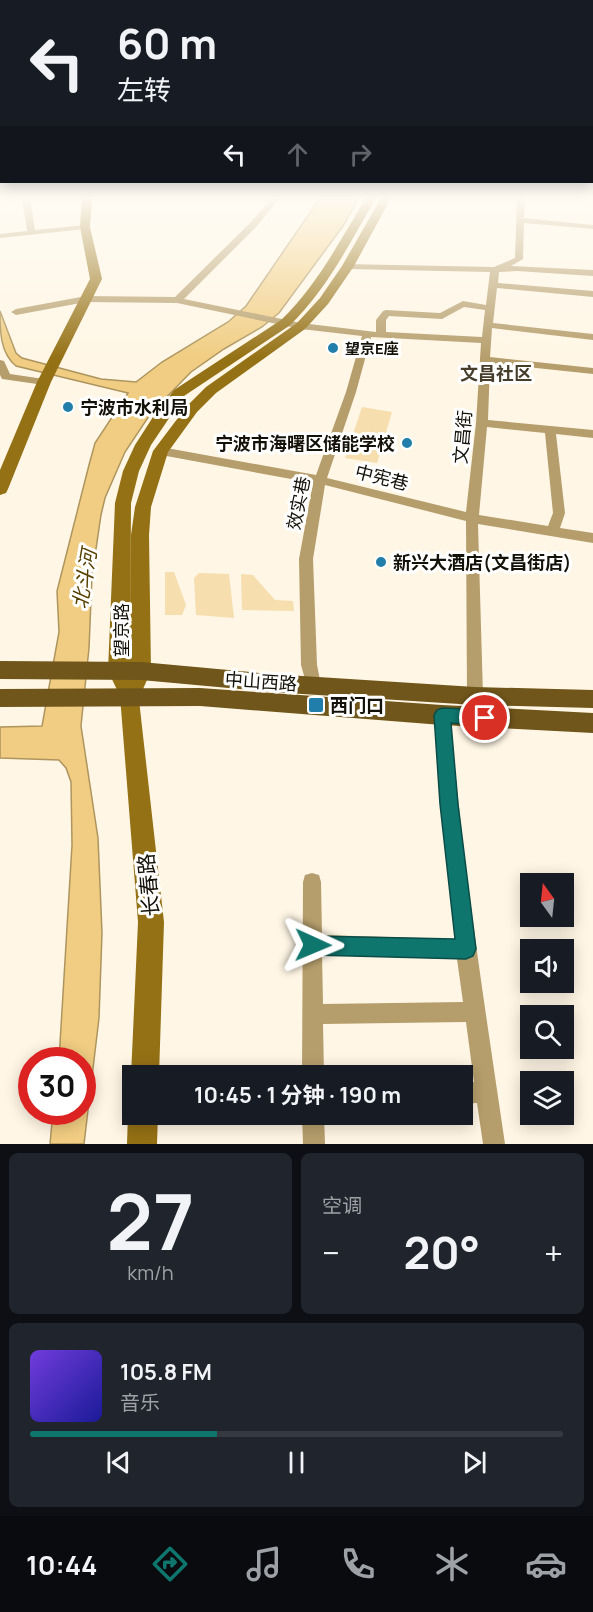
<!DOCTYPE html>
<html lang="zh">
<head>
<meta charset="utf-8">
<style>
  :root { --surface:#171b24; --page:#20242c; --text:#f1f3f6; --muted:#9ea1a6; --line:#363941; --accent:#0f766e }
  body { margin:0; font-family:Manrope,"Noto Sans SC",sans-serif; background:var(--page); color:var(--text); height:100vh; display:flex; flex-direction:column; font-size:22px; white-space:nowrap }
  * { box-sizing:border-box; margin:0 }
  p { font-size:20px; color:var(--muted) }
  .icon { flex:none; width:33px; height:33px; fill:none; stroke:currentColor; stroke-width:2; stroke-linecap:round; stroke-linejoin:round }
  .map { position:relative; height:1144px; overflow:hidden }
  .sheet { display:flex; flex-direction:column; gap:9px; padding:9px; background:#0d0f14; flex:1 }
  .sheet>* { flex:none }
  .banner { position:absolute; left:0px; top:0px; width:594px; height:183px; box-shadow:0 3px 15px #0003; background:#171b24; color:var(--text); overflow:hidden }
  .needle { width:39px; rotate:345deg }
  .fabs { position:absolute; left:520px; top:873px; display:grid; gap:12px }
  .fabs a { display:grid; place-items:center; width:54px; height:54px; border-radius:0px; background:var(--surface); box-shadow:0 3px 15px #0003; font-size:30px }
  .speed { position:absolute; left:18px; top:1047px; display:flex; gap:12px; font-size:30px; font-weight:700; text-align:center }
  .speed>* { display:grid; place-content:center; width:78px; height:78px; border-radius:50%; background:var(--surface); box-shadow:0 3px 15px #0003; line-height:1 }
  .speed .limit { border:9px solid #d22; background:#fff; color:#111 }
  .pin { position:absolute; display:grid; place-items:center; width:51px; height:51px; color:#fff; margin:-26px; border:3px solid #fff; border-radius:50%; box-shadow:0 2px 6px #0007 }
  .me { position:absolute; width:66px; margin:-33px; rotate:91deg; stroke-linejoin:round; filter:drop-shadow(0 0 4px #0008) }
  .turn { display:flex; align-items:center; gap:21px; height:126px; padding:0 18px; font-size:27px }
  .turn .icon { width:78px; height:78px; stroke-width:2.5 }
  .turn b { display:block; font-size:42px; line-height:51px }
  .lanes { display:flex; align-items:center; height:57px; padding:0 18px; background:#0003; justify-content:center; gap:30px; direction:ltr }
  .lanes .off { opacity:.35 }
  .big { font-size:45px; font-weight:700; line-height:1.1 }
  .sheet .card { flex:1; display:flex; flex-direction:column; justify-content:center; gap:9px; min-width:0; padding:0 21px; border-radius:9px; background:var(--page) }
  .sheet .dial { align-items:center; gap:0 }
  .dial b { font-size:78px; line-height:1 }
  .song { display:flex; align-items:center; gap:18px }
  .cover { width:72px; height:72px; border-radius:9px; background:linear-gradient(135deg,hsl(260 70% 55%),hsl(240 70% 35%)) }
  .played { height:6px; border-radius:3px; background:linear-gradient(90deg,var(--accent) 35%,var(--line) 35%) }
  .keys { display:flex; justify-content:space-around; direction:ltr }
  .heat { display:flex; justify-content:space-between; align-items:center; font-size:33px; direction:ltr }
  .sheet .tiles { flex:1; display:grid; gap:9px; grid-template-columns:1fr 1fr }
  .card:last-child { grid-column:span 2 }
  .trip { position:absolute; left:122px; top:1065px; width:351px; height:60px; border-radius:0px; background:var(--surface); box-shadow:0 3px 15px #0003; font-weight:700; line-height:60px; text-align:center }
  .tabs { display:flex; height:96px; justify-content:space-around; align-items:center; background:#090b0e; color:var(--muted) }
  .tabs .icon { width:42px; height:42px }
  .tabs .selected { color:var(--accent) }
  .tabs b { font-size:27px; color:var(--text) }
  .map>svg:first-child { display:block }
  .green { fill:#f6deae }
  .water { fill:#f0cd82; stroke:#ae955e; stroke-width:1.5 }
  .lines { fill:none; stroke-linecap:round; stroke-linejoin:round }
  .street { fill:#b69e6c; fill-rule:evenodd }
  .secondary { fill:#957115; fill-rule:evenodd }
  .primary { fill:#70561b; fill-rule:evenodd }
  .route { fill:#0f766e; stroke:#0a4d48; stroke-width:1.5 }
  .poi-dot { fill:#217eab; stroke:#fff; stroke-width:2 }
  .labels { text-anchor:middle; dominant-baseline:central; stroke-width:6; stroke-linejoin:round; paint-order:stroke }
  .far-poi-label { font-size:15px; font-weight:bold; fill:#141109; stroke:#fff; text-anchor:start }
  .far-quarter-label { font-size:18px; font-weight:bold; fill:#463d2b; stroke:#fff }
  .poi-label { font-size:18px; font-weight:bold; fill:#141109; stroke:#fff; text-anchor:start }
  .street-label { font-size:18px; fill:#141109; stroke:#fff }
  .water-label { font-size:20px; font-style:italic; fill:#574000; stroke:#fff }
  .near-street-label { font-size:21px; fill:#141109; stroke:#fff }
</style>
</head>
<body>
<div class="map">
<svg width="593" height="1144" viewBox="0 0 593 1144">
  <rect width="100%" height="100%" fill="#fff6e5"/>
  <g class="green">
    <polygon points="362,407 392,412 377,463 345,458"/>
    <polygon points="165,572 174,572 186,605 182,615 165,615"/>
    <polygon points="199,573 229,574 234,618 196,615 194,578"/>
    <polygon points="241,574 253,575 275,600 293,601 294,611 242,610"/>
  </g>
  <path class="water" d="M320,198h39l-16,28 -64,87 -17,14 -38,22 -33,23 -40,41 -26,39 -20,46 -4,17 -9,61 -3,72 -8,78 17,112 4,95 -3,85 -15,126h-34l3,-32h29v-52h-23l13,-215 -1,-63 -5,-14 -7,-8 -59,-2v-31l42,-1 17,-94 -2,-41 32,-126 6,-22 33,-50 -112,-27c-16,-13 -16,-35 -16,-55l16,42 6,5 79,21 35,3 26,-20 66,-40 18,-16z"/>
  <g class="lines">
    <g class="street">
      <polygon points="22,198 30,198 35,230 85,225 89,227 85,229 0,238 0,234 27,231"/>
      <path d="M272,198h8l-23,28 -73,73 117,24 75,9v-12l7,-9 3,-1 54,3 23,-12 23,4 4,-33 -142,-3 -4,-3 1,-2 149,3 21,-9 2,-60h8l-1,20 69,7v4l-69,-6 -1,36 -12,7 82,4v6l-76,-5 -18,1 -1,11 95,8v6l-96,-9 -4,35 100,11v6l-101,-12 -2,29 103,11v6l-103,-11 -2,57 105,10v8l-37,-4 9,79 -5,15 33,5v10l-115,-19 5,172 -3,5 -5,2 -5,-2 -3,-5 -1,-175 -141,-36 -12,74 4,106 4,20 -3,5 -5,2 -5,-2 -7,-25 -2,-106 14,-76 -152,-28 -6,-4 6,-4 155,28 30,-83 16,-56 -61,-7 -124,-26 -91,-1 -70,13 -5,-3 5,-3 70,-13 89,1 76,-75zM464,307l21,3 -3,27 -96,-5v-12l3,-4 53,3zM371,337l110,6 -5,80 -10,89 -139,-34 29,-86zM487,427l58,6 8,80 -5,13 -69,-11z"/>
      <polygon points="0,360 4,361 10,374 44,379 49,382 44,385 2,379 0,375"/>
      <path d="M442,708l6,2 2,5c12,144 34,287 55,429h-22l-6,-41 -15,1v-22h12l-8,-60 -143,2 1,52h-22l1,-194 2,-7 7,-2 7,2 2,7 1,53 133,4 -15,-135 -6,-89 2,-5zM322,955l135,4 6,43 -140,2z"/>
      <polygon points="302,1114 324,1114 325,1144 303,1144"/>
    </g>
    <g class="secondary">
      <polygon points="82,198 92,198 90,227 102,279 51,382 8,489 6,493 0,495 0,470 37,382 90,279 80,227"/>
      <path d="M366,198h10c-26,44 -49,92 -87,128l-105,70 -33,49 -12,26 -8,32 -1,171 1,-139 4,-28 18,-56 34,-45 19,-19 91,-64 23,-25 22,-32 39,-68h10l-37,68 -26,38 -23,25 -89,64 -19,19 -29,40 -17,55 -2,28 2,136 -8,18 -5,2 26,231 -5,154h-27v4l-1,-4 7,-154 -18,-226 -12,-25 7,-168 8,-32 12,-26 18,-28 21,-27 107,-70c36,-34 59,-80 85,-122z"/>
      <polygon points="132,1105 132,1114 158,1114 157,1144 127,1144 128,1114"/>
    </g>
    <g class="primary">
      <polygon points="0,661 141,662 271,674 475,687 593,690 593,708 475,705 271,692 141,680 0,679"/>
      <polygon points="200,688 442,705 593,713 593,733 442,725 200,706 0,707 0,689"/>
    </g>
  </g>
  <linearGradient id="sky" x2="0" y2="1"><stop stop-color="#abbebf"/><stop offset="0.55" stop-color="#fffbf3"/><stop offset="1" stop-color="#fffbf3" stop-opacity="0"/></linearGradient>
  <rect width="593" height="358" fill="url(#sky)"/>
  <polygon class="route" points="442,708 485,710 491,712 493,718 491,723 485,725 451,723 458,804 476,949 473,956 466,959 313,955 306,952 303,945 306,938 313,936 455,939 440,804 434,715 437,710"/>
  <g class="poi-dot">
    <circle cx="333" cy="348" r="6"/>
    <circle cx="68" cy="407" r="6"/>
    <circle cx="407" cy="443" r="6"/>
    <circle cx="381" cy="562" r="6"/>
    <rect x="308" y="697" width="16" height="16" rx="3"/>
  </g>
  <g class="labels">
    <g class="far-poi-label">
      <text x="345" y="348">望京E座</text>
    </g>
    <g class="far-quarter-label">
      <text x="496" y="373">文昌社区</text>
    </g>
    <g class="poi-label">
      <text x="80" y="407">宁波市水利局</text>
      <text x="395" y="443" text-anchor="end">宁波市海曙区储能学校</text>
      <text x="393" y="562">新兴大酒店(文昌街店)</text>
      <text x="330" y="705">西门口</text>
    </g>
    <g class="street-label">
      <text transform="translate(462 437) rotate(-85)">文昌街</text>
      <text transform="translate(382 477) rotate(14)">中宪巷</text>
      <text transform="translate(298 503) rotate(-79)">效实巷</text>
      <text transform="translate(121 630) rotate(-90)">望京路</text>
      <text transform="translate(261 681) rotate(4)">中山西路</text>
    </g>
    <g class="water-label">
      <text transform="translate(84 579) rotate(-80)">北斗河</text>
    </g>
    <g class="near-street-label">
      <text transform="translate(148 885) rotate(-95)">长春路</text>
    </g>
  </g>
</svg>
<div class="fabs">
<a><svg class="needle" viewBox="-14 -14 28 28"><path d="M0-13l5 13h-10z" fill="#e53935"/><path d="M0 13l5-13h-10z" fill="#9ea1a6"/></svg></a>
<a><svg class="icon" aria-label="sound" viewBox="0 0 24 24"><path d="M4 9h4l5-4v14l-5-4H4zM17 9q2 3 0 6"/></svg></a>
<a><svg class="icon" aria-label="search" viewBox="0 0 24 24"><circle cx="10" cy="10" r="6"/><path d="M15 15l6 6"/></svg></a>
<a><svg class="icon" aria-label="layers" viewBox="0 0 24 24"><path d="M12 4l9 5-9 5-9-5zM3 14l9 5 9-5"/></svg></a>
</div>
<div class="speed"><div class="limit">30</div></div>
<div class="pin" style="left:485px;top:718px;background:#d93025"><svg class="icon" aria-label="arrive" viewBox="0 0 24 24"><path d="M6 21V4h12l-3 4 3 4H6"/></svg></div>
<svg class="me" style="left:313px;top:945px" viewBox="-20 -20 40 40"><path d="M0-17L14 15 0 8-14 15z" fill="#0f766e" stroke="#fff" stroke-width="4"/></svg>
<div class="trip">10:45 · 1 分钟 · 190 m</div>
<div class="banner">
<div class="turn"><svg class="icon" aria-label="left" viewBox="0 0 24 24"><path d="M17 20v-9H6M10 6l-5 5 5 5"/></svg><div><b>60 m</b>左转</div></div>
<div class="lanes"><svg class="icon" aria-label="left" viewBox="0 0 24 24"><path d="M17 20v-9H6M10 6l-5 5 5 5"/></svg><svg class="icon off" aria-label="ahead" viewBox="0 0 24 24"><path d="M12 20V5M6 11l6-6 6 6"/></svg><svg class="icon off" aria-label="right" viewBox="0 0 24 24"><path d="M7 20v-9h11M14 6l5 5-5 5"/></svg></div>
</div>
</div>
<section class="sheet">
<div class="tiles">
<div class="card dial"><b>27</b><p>km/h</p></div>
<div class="card"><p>空调</p>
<div class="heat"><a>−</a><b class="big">20°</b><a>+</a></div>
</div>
<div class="card">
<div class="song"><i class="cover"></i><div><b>105.8 FM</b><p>音乐</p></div></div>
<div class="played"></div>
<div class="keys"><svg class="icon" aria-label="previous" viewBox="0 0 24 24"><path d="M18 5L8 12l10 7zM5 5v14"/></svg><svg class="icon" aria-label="pause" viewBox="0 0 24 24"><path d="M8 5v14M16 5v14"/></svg><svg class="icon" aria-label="next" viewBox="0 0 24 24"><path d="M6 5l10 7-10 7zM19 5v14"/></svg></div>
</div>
</div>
</section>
<nav class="tabs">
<b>10:44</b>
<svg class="icon selected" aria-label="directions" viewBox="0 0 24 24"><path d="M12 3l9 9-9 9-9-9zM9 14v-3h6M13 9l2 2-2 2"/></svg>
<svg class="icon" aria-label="music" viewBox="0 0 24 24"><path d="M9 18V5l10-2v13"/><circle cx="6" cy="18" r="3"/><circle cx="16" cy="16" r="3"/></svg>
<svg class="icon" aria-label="phone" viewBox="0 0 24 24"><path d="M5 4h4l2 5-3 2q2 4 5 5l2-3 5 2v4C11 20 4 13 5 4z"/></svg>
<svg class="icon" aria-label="climate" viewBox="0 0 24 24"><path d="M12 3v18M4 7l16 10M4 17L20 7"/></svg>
<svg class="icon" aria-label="car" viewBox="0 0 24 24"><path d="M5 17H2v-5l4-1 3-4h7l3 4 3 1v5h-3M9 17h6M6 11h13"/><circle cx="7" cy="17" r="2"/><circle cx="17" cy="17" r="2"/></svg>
</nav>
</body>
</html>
